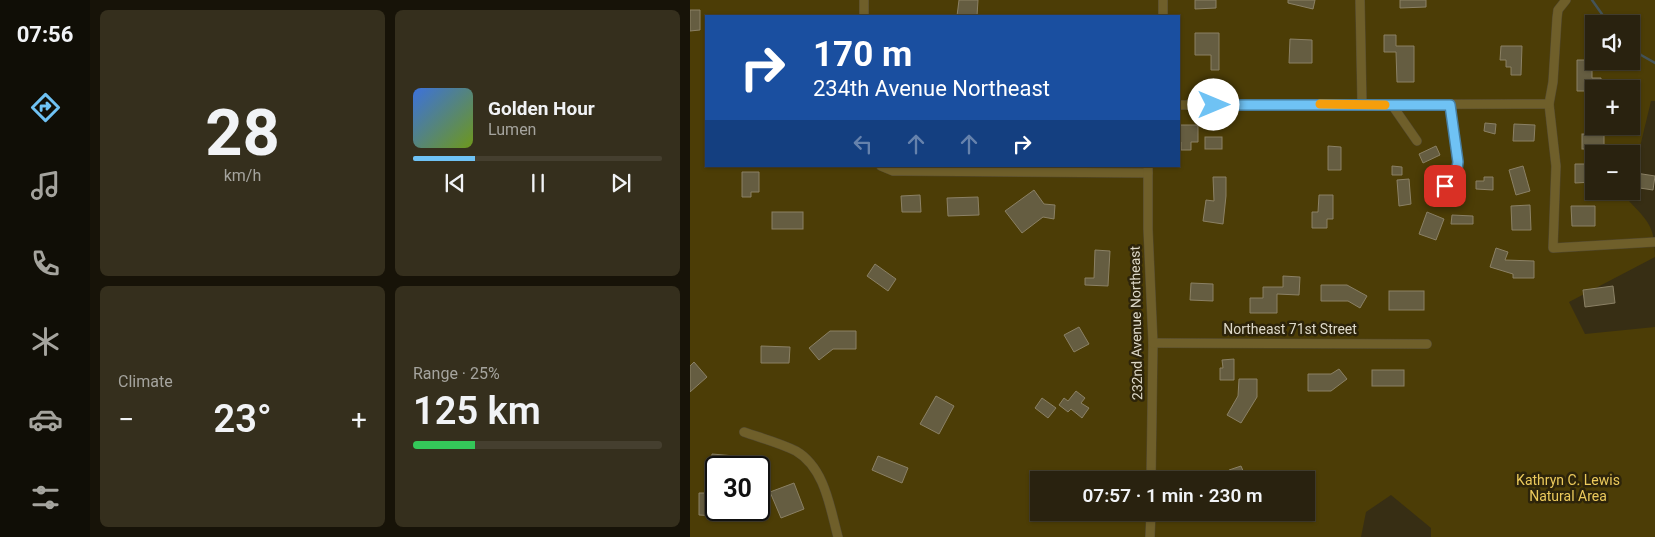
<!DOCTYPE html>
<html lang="en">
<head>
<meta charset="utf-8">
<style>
  :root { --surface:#29220f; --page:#352f1d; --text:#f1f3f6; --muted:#a5a49e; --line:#453f2f; --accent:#6fc2f4 }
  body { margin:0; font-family:Roboto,sans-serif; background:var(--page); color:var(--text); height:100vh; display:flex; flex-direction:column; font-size:19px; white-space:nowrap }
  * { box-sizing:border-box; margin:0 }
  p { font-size:16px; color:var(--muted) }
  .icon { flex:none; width:28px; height:28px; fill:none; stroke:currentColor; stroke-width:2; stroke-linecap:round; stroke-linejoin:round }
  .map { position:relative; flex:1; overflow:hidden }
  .details { display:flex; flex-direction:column; gap:10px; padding:10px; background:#171308; width:600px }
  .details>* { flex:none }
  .top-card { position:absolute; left:15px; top:15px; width:475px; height:152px; border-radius:0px; box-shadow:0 1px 4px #0004,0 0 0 1px var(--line); background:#1a4fa0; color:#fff; overflow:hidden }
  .buttons { position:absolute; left:895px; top:15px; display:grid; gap:10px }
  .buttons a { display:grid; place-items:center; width:55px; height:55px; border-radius:0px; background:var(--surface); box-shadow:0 1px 4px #0004,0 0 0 1px var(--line); font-size:25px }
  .speed { position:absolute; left:15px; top:456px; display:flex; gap:10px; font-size:25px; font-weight:700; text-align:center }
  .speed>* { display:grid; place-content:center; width:65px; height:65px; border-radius:50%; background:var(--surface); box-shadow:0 1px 4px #0004,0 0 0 1px var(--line); line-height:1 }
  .speed .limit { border:2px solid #111; border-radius:8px; background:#fff; color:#111 }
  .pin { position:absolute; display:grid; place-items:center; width:42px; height:42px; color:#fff; margin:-21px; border-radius:10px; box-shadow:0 2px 8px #0006 }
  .me { position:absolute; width:55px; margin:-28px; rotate:90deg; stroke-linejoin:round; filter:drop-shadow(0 0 4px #0008) }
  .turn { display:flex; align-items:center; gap:18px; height:105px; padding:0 25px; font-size:22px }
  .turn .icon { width:65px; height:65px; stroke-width:2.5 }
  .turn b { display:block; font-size:35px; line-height:42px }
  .lanes { display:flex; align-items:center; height:48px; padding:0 25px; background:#0003; justify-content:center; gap:25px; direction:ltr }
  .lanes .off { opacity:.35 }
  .big { font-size:38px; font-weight:600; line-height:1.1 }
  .details .tile { flex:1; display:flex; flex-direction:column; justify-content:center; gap:8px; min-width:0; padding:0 18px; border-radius:8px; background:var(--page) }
  .details .dial { align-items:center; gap:0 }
  .dial b { font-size:65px; line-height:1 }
  .song { display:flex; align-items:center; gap:15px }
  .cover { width:60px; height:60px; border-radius:8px; background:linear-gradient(135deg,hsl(220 70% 55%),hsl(80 70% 35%)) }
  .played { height:5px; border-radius:2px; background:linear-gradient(90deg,var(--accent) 25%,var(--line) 25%) }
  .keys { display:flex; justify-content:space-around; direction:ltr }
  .heat { display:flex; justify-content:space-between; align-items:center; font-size:28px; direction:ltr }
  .charge { height:8px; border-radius:4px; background:linear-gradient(90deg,#34c759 25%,var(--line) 0) }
  .details .tiles { flex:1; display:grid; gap:10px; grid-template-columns:repeat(2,1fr) }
  .trip { position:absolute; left:340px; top:471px; width:285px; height:50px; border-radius:0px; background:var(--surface); box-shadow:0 1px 4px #0004,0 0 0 1px var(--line); font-weight:600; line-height:50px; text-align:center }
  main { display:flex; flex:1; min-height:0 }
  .tab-bar { display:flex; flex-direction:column; width:90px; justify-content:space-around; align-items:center; background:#100e06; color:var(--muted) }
  .tab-bar .icon { width:35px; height:35px }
  .tab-bar .selected { color:var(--accent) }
  .tab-bar b { font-size:22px; color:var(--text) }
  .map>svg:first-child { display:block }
  .green { fill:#4c3d06; fill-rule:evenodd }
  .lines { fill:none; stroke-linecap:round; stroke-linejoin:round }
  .stream { stroke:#445358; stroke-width:2.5 }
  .building { fill:#655d41; stroke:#8b8165 }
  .lane-casing { stroke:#524931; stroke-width:5.5 }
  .street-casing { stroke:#524931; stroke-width:10 }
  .lane { stroke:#6f5f2a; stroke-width:4.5 }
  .street { stroke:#6f5f2a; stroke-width:9 }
  .route-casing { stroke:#487e9f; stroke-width:12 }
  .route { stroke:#6fc2f4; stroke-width:9 }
  .slow { stroke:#f59e0b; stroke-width:9 }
  .labels { text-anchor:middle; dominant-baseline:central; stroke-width:5; stroke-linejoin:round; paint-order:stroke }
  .street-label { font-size:14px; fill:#ded9c9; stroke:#2d240a }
  .park-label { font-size:14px; fill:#ecca5c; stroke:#2d240a }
</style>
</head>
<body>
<main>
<nav class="tab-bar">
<b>07:56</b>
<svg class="icon selected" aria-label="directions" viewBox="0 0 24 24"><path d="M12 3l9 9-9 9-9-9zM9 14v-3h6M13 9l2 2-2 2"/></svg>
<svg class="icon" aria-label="music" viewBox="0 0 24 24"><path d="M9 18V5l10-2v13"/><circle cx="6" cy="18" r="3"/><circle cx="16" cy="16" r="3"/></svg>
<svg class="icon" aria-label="phone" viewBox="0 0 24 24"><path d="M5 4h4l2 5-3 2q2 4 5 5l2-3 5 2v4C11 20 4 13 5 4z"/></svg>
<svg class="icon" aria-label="climate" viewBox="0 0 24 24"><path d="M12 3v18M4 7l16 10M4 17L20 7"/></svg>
<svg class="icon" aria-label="car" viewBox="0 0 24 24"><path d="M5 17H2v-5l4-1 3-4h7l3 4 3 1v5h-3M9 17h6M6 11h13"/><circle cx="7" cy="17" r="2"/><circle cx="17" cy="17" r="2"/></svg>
<svg class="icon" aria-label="filters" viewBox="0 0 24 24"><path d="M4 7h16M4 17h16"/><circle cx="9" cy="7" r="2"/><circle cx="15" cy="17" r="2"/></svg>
</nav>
<section class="details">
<div class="tiles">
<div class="tile dial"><b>28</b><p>km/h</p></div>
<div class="tile">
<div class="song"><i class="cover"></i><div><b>Golden Hour</b><p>Lumen</p></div></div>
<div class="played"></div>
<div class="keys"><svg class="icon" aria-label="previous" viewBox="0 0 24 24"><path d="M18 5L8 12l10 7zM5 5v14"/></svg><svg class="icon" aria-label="pause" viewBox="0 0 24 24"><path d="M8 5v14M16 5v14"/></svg><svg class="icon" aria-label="next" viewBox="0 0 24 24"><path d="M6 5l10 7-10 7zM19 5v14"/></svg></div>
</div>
<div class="tile"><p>Climate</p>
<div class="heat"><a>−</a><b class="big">23°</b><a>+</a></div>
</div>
<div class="tile"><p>Range · 25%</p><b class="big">125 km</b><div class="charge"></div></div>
</div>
</section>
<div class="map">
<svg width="965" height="537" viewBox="0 0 965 537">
  <rect width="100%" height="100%" fill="#372e14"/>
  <path class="green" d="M0,0h965v101h-4l-20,83v-30h-37v37h35l-1,9c20,21 27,26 27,57l-86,45 16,32 70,-7v210h-224v-9l-40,-33 -25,17 -5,25h-671zM16,16h473v150h-473zM904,24h37v37h-37zM904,89h37v37h-37zM26,468h43v42h-43zM349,480h267v32h-267z"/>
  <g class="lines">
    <g class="stream">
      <polyline points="902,0 919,24"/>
      <polyline points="941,44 951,55 965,63"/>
    </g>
  </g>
  <g class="building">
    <polygon points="269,0 288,0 287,16 267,16"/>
    <polygon points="505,0 526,0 526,8 505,9"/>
    <polygon points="598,0 625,0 623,9 598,3"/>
    <polygon points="710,0 736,0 736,7 710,8"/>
    <polygon points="0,10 10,10 10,30 0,31"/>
    <polygon points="505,33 529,33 529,70 521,70 521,55 505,55"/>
    <polygon points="694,35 706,35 706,46 724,46 724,82 707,82 706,52 694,52"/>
    <polygon points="600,39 622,40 622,63 599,63"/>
    <polygon points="811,46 832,46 831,75 821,75 821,67 816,67 816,60 810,60"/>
    <polygon points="887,60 895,60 895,70 902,70 902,78 911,78 911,89 904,89 904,91 887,91"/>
    <polygon points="795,123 806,124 805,134 794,131"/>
    <polygon points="824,124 845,125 844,141 823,141"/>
    <polygon points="489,125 508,125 508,142 501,142 501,150 491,150 491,142 489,142"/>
    <rect x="892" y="134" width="22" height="15"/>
    <rect x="515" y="137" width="17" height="12"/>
    <polygon points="638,146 651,147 651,170 638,170"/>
    <polygon points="746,146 750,155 733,163 729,154"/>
    <polygon points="885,164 904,164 904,182 885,183"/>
    <polygon points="702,166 712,167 712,175 702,175"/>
    <polygon points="833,166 840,191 826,195 819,170"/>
    <polygon points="52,172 69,172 69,192 61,192 61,197 52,197"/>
    <polygon points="946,173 965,176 963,190 943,187"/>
    <polygon points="523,177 536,177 536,196 533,224 513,221 516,200 524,201"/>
    <polygon points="794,177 803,177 803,190 786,189 786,181 794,181"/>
    <polygon points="719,179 721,204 709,206 707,180"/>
    <polygon points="344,190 354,204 365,205 364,219 353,217 332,233 315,211"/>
    <polygon points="230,195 231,212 212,212 211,196"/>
    <polygon points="629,195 643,195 643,219 637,219 637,228 622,228 622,212 628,212"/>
    <polygon points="288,197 289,215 258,216 257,198"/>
    <polygon points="840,205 841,230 822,230 821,206"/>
    <polygon points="881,206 905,206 905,226 882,226"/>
    <rect x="82" y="212" width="31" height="17"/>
    <polygon points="737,212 754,219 746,240 729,234"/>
    <polygon points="762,215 783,216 783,224 761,224"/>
    <polygon points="806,248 818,252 815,260 844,261 844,278 823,278 823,274 800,267"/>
    <polygon points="405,250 420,251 418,286 395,285 395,278 404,278"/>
    <polygon points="185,264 206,279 198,291 177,276"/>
    <polygon points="593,276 610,277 609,295 587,294 587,313 560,313 560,298 573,298 573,287 593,287"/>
    <polygon points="501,283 523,284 523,301 500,300"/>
    <polygon points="631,285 657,285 677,296 670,308 658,301 631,301"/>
    <polygon points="923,286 925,303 895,307 893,290"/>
    <rect x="699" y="291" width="35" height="19"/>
    <polygon points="389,327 399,344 384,352 374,335"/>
    <polygon points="140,331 166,331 166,349 143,349 129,360 119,348"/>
    <polygon points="71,346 100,347 99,363 71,363"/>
    <polygon points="544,359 544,380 530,380 530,368 533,368 532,360"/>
    <polygon points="4,362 17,377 0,392 0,366"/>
    <polygon points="649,369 657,379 641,391 618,391 618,374 641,374"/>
    <rect x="682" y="370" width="32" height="16"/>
    <polygon points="549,379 567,379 567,397 551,423 537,415 548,396"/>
    <polygon points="386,391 395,398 391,403 399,408 392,418 381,409 378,412 369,405 374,398 378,401"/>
    <polygon points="246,396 264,406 249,434 230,424"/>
    <polygon points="352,398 366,408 358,418 345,408"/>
    <polygon points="22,454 45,456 45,466 21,466"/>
    <polygon points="188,456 218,468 212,483 182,470"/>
    <polygon points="551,466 557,480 543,480 539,470"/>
    <polygon points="396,471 397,480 378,480 377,472"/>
    <polygon points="104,483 114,509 91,518 80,492"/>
    <polygon points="9,493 26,493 26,516 9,515"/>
  </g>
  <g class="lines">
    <g class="lane-casing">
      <polyline id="lane" points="755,186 765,181 768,162 760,105"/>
    </g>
    <g class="street-casing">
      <g id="street">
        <polyline points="473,0 473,16"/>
        <polyline points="670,0 672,104"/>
        <polyline points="876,0 868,10 867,18 863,82 859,104 866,166 863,248 965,242"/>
        <polyline points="174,16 174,0"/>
        <polyline points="489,105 859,104"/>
        <polyline points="702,105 727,141"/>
        <polyline points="191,166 203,171 211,171 458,173"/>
        <polyline points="458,166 458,229 463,343 461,480"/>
        <polyline points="463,343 737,344"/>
        <path d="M54,432c17,6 36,11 52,19 29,17 34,57 42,86"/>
        <polyline points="460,537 461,512"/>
      </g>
    </g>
    <use href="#lane" class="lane"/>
    <use href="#street" class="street"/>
  </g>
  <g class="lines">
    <g class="route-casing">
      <polyline id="route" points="524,105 760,105 768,162 765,181 755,186"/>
    </g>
    <use href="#route" class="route"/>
    <polyline class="slow" points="630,104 695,105"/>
  </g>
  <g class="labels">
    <g class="street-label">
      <text transform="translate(446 323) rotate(-91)">232nd Avenue Northeast</text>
      <text x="600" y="329">Northeast 71st Street</text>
    </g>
    <g class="park-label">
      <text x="878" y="480">Kathryn C. Lewis<tspan x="878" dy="16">Natural Area</tspan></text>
    </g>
  </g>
</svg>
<div class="buttons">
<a><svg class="icon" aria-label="sound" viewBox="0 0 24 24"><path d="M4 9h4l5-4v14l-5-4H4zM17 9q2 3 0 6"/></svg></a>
<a>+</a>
<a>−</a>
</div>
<div class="speed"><div class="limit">30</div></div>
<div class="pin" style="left:755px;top:186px;background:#d93025"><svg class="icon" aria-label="arrive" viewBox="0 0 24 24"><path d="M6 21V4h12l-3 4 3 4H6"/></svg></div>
<svg class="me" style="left:524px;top:105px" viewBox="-20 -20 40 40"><circle r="19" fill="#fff"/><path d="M0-13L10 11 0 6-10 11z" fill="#6fc2f4"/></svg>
<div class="trip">07:57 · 1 min · 230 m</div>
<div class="top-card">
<div class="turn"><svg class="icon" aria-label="right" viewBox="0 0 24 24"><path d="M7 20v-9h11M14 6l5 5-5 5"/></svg><div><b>170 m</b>234th Avenue Northeast</div></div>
<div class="lanes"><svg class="icon off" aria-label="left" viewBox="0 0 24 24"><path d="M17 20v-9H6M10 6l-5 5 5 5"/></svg><svg class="icon off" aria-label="ahead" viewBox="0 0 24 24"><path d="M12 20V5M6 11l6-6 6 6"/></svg><svg class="icon off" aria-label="ahead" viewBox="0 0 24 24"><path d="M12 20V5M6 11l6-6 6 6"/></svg><svg class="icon" aria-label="right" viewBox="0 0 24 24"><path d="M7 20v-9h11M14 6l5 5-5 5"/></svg></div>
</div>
</div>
</main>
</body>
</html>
